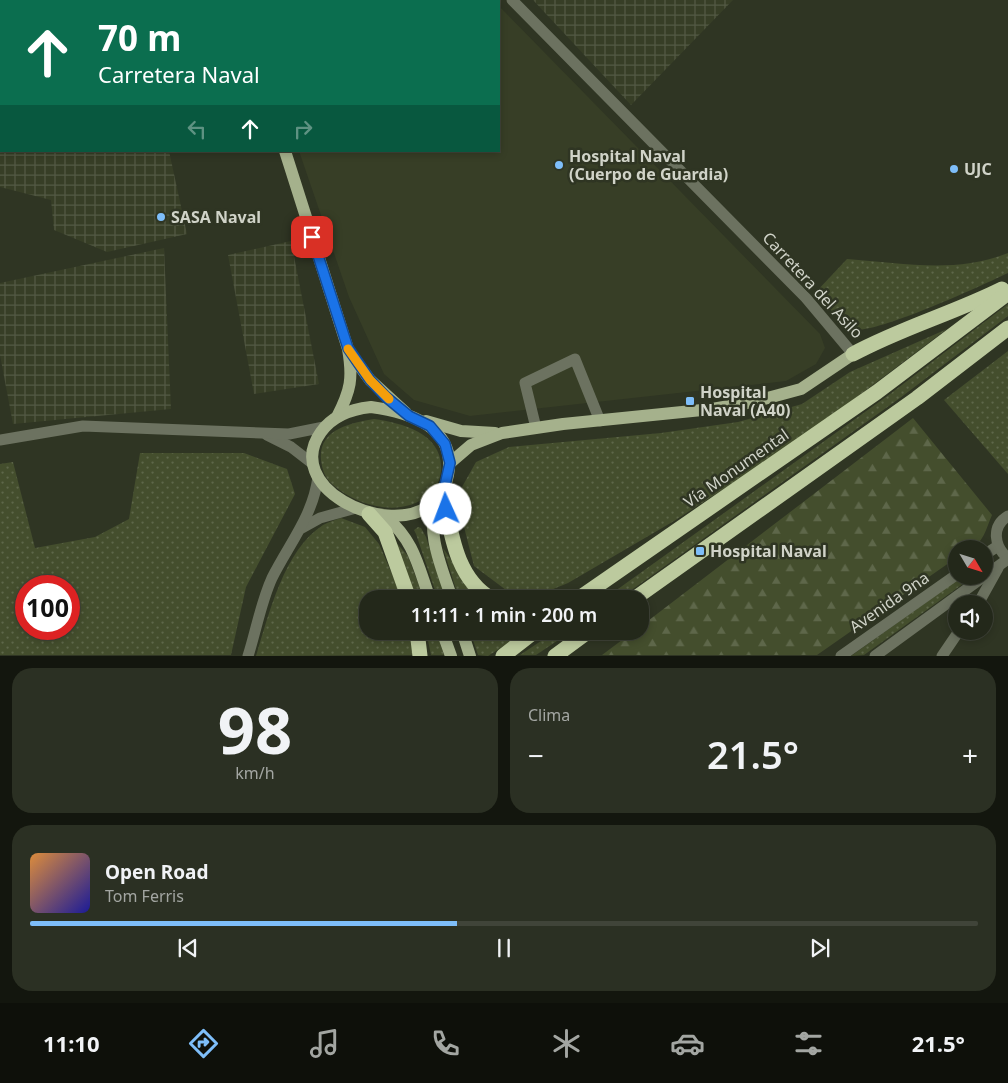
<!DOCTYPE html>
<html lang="es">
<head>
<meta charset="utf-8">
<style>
  :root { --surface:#23281a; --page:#2b3023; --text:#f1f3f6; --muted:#a3a6a2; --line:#404439; --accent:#7ebef9 }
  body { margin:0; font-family:"Noto Sans",sans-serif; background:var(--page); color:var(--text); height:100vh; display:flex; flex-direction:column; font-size:19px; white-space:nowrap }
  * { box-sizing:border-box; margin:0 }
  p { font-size:16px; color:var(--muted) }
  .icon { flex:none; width:28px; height:28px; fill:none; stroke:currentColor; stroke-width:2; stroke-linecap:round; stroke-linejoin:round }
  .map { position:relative; height:656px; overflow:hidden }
  .details { display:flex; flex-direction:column; gap:12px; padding:12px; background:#13160e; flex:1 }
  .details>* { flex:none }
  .guide { position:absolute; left:0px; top:0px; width:500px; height:152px; box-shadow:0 2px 8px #0003,0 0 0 1px var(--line); background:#0b6e4f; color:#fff; overflow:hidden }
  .needle { width:32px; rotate:128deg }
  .fabs { position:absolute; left:948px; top:540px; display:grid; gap:10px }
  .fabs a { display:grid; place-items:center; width:45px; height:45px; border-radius:50%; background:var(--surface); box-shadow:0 2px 8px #0003,0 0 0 1px var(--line); font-size:25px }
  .speed { position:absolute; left:15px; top:575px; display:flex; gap:10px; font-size:25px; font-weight:700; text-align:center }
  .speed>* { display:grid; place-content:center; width:65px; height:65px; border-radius:50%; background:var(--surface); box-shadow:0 2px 8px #0003,0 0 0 1px var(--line); line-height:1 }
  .speed .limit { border:8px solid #d22; background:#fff; color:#111 }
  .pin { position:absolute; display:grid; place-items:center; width:42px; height:42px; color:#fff; margin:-21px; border-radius:10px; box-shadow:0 2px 8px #0006 }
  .me { position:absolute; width:55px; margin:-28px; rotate:358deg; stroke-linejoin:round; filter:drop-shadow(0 0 4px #0008) }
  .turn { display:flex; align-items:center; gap:18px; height:105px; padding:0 15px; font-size:22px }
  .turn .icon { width:65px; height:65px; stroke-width:2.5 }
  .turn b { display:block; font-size:35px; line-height:42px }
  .lanes { display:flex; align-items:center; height:48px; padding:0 15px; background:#0003; justify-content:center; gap:25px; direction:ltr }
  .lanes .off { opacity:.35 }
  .big { font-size:38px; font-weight:600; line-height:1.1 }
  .details .tile { flex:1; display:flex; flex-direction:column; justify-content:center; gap:8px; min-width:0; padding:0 18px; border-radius:20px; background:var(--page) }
  .details .dial { align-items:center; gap:0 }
  .dial b { font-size:65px; line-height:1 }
  .song { display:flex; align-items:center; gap:15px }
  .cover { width:60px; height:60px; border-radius:8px; background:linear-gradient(135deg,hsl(30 70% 55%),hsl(240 70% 35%)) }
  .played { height:5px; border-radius:2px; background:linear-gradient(90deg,var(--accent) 45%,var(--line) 45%) }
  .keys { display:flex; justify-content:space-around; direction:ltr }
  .heat { display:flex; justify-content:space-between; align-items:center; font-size:28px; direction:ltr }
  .details .tiles { flex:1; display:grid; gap:12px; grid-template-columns:1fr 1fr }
  .tile:last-child { grid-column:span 2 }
  .trip { position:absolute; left:359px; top:590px; width:290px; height:50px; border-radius:20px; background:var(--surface); box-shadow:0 2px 8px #0003,0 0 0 1px var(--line); font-weight:600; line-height:50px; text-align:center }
  .tabs { display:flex; height:80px; justify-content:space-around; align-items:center; background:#0e100a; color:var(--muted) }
  .tabs .icon { width:35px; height:35px }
  .tabs .on { color:var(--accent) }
  .tabs b { font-size:22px; color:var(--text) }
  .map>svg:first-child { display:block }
  .built { fill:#373e26 }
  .industrial { fill:url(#industrial-grid) }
  .grass { fill:url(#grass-dots); fill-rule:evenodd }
  .forest { fill:url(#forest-firs) }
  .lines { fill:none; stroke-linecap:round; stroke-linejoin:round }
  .minor { stroke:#6c7260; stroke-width:11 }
  .major { stroke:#a5b18c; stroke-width:12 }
  .highway { stroke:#bcca9e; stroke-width:15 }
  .route-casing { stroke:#114b97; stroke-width:12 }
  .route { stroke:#1a73e8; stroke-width:9 }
  .slow { stroke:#f59e0b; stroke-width:9 }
  .poi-dot { fill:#7ebef9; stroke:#2f3523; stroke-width:2 }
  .labels { text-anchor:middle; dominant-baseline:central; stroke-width:5; stroke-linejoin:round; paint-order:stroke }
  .poi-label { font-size:16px; font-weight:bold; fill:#d0d3c8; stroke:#2f3523; text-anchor:start }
  .street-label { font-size:16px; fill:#d0d3c8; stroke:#2f3523 }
</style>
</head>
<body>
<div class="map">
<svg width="1008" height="656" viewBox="0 0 1008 656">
  <defs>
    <pattern id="industrial-grid" width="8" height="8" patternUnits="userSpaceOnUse" patternTransform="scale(1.25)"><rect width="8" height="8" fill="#373e26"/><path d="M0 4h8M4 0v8" fill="none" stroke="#535944"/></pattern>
    <pattern id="grass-dots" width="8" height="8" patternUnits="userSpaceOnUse" patternTransform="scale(1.25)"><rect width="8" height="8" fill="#444e2d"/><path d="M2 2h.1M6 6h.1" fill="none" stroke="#5e674a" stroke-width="1.8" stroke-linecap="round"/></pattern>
    <pattern id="forest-firs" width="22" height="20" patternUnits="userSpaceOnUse" patternTransform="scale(1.25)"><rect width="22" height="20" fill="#444e2d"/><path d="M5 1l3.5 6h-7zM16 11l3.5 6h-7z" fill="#5e674a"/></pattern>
  </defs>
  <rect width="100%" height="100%" fill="#2f3523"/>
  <g class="built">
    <polygon points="247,0 492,0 494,1 248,1"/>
    <polygon points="499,6 820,334 825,348 816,364 786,381 470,416 414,400 384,374 349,297 299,151 499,151"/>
  </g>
  <g class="industrial">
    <polygon points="533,0 733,0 631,105"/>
    <polygon points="0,64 1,151 169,151 187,234 107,252 54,230 51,200 0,187"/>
    <polygon points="291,241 319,384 254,394 228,255"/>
    <polygon points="164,248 171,409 13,424 0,355 0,283"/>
  </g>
  <g class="grass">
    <path d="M1008,253v20c-23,11 -139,65 -158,56 -3,-2 -30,-30 -35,-36l32,-34c56,4 108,15 161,-6z"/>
    <polygon points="1008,304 1008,316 900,398 619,599 604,599 890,394"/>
    <polygon points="947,329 801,439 674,521 568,583 536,596 506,590 474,566 463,523 462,487 476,462 509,447 661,433 738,422 802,404 850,372"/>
    <polygon points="1008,351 1008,474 944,400"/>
    <path d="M374,419c29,4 70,15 67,52 -1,9 -5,18 -11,23 -29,25 -73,12 -98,-10 -7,-6 -10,-15 -11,-24 -3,-31 30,-37 53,-41z"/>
    <path d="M140,453h104l43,16 8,25 -49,93 -15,68h-231v-191l13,-2 22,86 60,-11 34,-18zM26,586h43v43h-43z"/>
    <path d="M341,518l24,9 14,17 24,55h-35v32h44l4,24 -160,1c13,-42 28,-106 67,-131 5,-3 12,-5 18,-7z"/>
    <polygon points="418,527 421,528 426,537 446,599 438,599 416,534 414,530"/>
    <polygon points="394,540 408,556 424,599 415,599"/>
    <polygon points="443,548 467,583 482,599 459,599"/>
    <polygon points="963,576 974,576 864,655 851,656"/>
    <polygon points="426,631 436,631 444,655 431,655"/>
    <polygon points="470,631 527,631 488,656 478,655"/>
    <polygon points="556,631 572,631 536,655 520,655"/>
  </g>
  <path class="forest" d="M913,418l79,97c-9,21 -9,34 -36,34v9l-139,97h-215l32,-24h6v-4z"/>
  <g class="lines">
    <g class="minor">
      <polyline points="512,0 806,298 853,354"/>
      <polyline points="536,428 525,383 575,359 600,421"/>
      <polyline points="267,435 291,447 313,464"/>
      <polyline points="0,440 83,426 289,434 324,427"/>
      <path d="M1008,516c-17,10 -14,31 0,42"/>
      <polyline points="302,528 320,518 356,508"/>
      <polyline points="984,555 998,546"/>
      <polyline points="978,604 998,568"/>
      <path d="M248,656c8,-25 13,-54 24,-78 17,-34 41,-62 46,-101"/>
      <polyline points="841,656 956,575"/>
      <polyline points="875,656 1008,559"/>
      <polyline points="942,656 959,631"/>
    </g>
    <g class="major">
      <polyline points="231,0 231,1"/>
      <path d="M285,151l63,198c5,29 3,41 -11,68"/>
      <polyline points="350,353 370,380 406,413"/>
      <path d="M371,407c38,5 86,20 77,68 -3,14 -7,23 -19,31 -46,32 -147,-20 -108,-74 12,-17 31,-23 50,-25z"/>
      <polyline points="426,421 461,431 495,433"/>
      <polyline points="450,463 471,445 502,433 563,424 712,409 753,402 801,389 853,354"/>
      <path d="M437,500c-12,32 5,68 15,99"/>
      <path d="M387,518c27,23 31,48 43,81"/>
      <polyline points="442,631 451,656"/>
      <polyline points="462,631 470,656"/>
    </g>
    <g class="highway">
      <path d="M853,354c48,-26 101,-41 149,-65"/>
      <path d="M443,494c8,37 12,84 49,105"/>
      <polyline points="369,514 385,532 409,599"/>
      <polyline points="578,599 877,392 1008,293"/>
      <polyline points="634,599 917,398 1008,328"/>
      <polyline points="417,631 420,656"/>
      <polyline points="503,656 535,631"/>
      <polyline points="555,656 589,631"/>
    </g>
  </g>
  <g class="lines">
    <g class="route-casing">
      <polyline id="route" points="312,237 348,348 370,380 386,397 409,416 430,426 445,444 450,463 443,494 446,509"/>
    </g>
    <use href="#route" class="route"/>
    <polyline class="slow" points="348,349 370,380 389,399"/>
  </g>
  <g class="poi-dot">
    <circle cx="559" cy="165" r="5"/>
    <circle cx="954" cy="169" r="5"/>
    <circle cx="161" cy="217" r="5"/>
    <rect x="685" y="396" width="10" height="10" rx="2.5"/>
    <rect x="695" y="546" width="10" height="10" rx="2.5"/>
  </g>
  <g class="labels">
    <g class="poi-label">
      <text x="569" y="156">Hospital Naval<tspan x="569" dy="18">(Cuerpo de Guardia)</tspan></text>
      <text x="964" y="169">UJC</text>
      <text x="171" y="217">SASA Naval</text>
      <text x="700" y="392">Hospital<tspan x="700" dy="18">Naval (A40)</tspan></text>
      <text x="710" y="551">Hospital Naval</text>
    </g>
    <g class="street-label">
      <text transform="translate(813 285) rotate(47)">Carretera del Asilo</text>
      <text transform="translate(736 468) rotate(-35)">Vía Monumental</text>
      <text transform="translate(889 602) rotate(-35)">Avenida 9na</text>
    </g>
  </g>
</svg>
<div class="fabs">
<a><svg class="needle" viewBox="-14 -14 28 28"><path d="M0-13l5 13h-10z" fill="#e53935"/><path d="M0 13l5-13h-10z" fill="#a3a6a2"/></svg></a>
<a><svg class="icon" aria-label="sound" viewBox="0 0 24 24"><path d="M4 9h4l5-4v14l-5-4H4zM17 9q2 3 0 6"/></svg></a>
</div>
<div class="speed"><div class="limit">100</div></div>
<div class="pin" style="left:312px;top:237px;background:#d93025"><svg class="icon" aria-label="arrive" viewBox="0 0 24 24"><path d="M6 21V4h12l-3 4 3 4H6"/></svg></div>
<svg class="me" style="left:446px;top:509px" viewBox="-20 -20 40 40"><circle r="19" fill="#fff"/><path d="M0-13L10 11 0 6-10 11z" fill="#1a73e8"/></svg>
<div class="trip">11:11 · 1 min · 200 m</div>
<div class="guide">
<div class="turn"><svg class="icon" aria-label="ahead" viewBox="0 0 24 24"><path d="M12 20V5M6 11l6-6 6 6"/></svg><div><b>70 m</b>Carretera Naval</div></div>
<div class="lanes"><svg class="icon off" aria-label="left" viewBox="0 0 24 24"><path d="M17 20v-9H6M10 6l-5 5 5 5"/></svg><svg class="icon" aria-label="ahead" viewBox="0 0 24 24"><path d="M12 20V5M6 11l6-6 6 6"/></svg><svg class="icon off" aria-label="right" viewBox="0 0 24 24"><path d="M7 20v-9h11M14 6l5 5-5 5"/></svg></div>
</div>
</div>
<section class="details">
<div class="tiles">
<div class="tile dial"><b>98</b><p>km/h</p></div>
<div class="tile"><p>Clima</p>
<div class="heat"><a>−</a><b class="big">21.5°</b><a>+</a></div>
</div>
<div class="tile">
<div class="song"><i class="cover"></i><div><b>Open Road</b><p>Tom Ferris</p></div></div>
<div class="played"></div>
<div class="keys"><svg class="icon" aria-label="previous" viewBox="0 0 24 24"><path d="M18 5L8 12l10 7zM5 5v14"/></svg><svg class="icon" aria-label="pause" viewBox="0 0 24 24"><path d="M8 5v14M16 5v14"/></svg><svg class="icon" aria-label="next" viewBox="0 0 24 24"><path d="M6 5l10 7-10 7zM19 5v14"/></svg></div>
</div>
</div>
</section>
<nav class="tabs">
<b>11:10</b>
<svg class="icon on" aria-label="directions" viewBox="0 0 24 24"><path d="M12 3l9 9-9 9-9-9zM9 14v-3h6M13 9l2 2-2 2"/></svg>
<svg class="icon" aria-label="music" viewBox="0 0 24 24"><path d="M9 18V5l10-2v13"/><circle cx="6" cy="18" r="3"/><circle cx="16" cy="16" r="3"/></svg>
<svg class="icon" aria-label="phone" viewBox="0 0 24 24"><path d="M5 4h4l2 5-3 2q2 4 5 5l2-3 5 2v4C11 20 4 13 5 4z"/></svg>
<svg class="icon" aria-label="climate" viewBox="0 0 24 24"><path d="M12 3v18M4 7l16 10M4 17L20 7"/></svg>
<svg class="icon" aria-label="car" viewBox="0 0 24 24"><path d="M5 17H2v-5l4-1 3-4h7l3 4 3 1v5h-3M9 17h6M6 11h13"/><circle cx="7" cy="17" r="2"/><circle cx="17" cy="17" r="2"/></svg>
<svg class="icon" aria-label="filters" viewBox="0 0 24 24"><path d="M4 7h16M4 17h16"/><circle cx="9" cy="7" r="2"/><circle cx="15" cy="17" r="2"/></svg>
<b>21.5°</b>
</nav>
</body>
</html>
